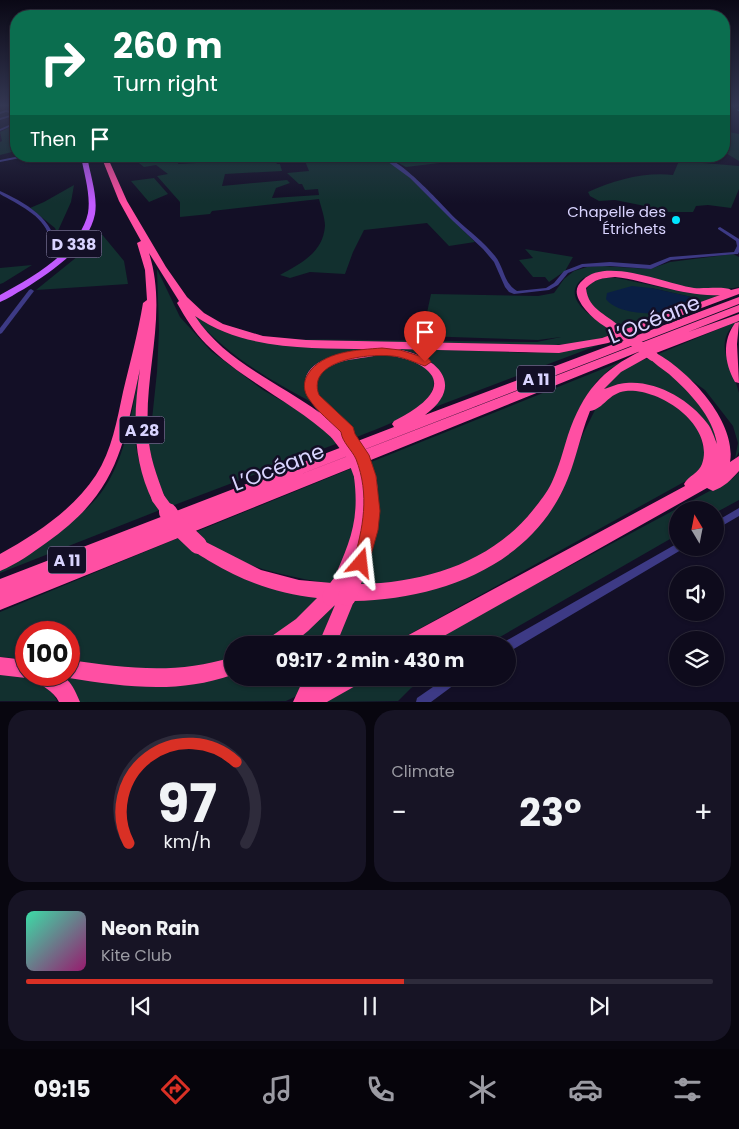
<!DOCTYPE html>
<html lang="en">
<head>
<meta charset="utf-8">
<style>
  :root { --surface:#0e0b1c; --page:#171425; --text:#f1f3f6; --muted:#9b9ba3; --line:#2e2b3b; --accent:#d93025 }
  body { margin:0; font-family:Poppins,sans-serif; background:var(--page); color:var(--text); height:100vh; display:flex; flex-direction:column; font-size:19px; white-space:nowrap }
  * { box-sizing:border-box; margin:0 }
  p { font-size:16px; color:var(--muted) }
  .icon { flex:none; width:28px; height:28px; fill:none; stroke:currentColor; stroke-width:2; stroke-linecap:round; stroke-linejoin:round }
  .map { position:relative; height:702px; overflow:hidden }
  .side { display:flex; flex-direction:column; gap:8px; padding:8px; background:#08060f; flex:1 }
  .side>* { flex:none }
  .banner { position:absolute; left:10px; top:10px; width:720px; height:152px; border-radius:20px; box-shadow:0 1px 4px #0004,0 0 0 1px var(--line); background:#0b6e4f; color:#fff; overflow:hidden }
  .needle { width:32px; rotate:350deg }
  .controls { position:absolute; left:669px; top:501px; display:grid; gap:10px }
  .controls a { display:grid; place-items:center; width:55px; height:55px; border-radius:50%; background:var(--surface); box-shadow:0 1px 4px #0004,0 0 0 1px var(--line); font-size:25px }
  .speed { position:absolute; left:15px; top:621px; display:flex; gap:10px; font-size:25px; font-weight:700; text-align:center }
  .speed>* { display:grid; place-content:center; width:65px; height:65px; border-radius:50%; background:var(--surface); box-shadow:0 1px 4px #0004,0 0 0 1px var(--line); line-height:1 }
  .speed .limit { border:8px solid #d22; background:#fff; color:#111 }
  .pin { position:absolute; display:grid; place-items:center; width:42px; height:42px; color:#fff; margin:-51px -21px; border-radius:50% 50% 50% 0; rotate:-45deg; box-shadow:0 0 5px #0007 }
  .pin .icon { rotate:45deg }
  .me { position:absolute; width:55px; margin:-28px; rotate:17deg; stroke-linejoin:round; filter:drop-shadow(0 0 4px #0008) }
  .turn { display:flex; align-items:center; gap:18px; height:105px; padding:0 20px; font-size:22px }
  .turn .icon { width:65px; height:65px; stroke-width:2.5 }
  .turn b { display:block; font-size:35px; line-height:42px }
  .then { display:flex; align-items:center; height:48px; padding:0 20px; background:#0003; gap:10px; font-size:19px }
  .big { font-size:38px; font-weight:700; line-height:1.1 }
  .side .tile { flex:1; display:flex; flex-direction:column; justify-content:center; gap:8px; min-width:0; padding:0 18px; border-radius:20px; background:var(--page) }
  .side .dial { align-items:center; gap:0 }
  .dial svg { height:130px; overflow:visible; fill:none; stroke:var(--line); stroke-width:7; stroke-linecap:round; text-anchor:middle }
  .dial text { fill:var(--text); stroke:none }
  .song { display:flex; align-items:center; gap:15px }
  .cover { width:60px; height:60px; border-radius:8px; background:linear-gradient(135deg,hsl(160 70% 55%),hsl(320 70% 35%)) }
  .played { height:5px; border-radius:2px; background:linear-gradient(90deg,var(--accent) 55%,var(--line) 55%) }
  .keys { display:flex; justify-content:space-around; direction:ltr }
  .heat { display:flex; justify-content:space-between; align-items:center; font-size:28px; direction:ltr }
  .side .tiles { flex:1; display:grid; gap:8px; grid-template-columns:1fr 1fr }
  .tile:last-child { grid-column:span 2 }
  .trip { position:absolute; left:224px; top:636px; width:292px; height:50px; border-radius:25px; background:var(--surface); box-shadow:0 1px 4px #0004,0 0 0 1px var(--line); font-weight:700; line-height:50px; text-align:center }
  .menu { display:flex; height:80px; justify-content:space-around; align-items:center; background:#06040b; color:var(--muted) }
  .menu .icon { width:35px; height:35px }
  .menu .current { color:var(--accent) }
  .menu b { font-size:22px; color:var(--text) }
  .map>svg:first-child { display:block }
  .green { fill:#12302f; fill-rule:evenodd }
  .water { fill:#0a1f44 }
  .lines { fill:none; stroke-linecap:round; stroke-linejoin:round }
  .minor { fill:#3d3a85; fill-rule:evenodd }
  .primary { fill:#c25bff; fill-rule:evenodd }
  .motorway { fill:#ff4fa3; fill-rule:evenodd }
  .rail { stroke:#00e5ff; stroke-width:1; stroke-dasharray:4 3; stroke-linecap:butt }
  .motorway-bridge-far2 { stroke:#ff4fa3; stroke-width:10 }
  .motorway-bridge-far1 { stroke:#ff4fa3; stroke-width:13 }
  .motorway-bridge { stroke:#ff4fa3; stroke-width:18 }
  .route { fill:#d93025; stroke:#8d1f18 }
  .poi-dot { fill:#00e5ff; stroke:#130f26; stroke-width:2 }
  .labels { text-anchor:middle; dominant-baseline:central; stroke-width:5; stroke-linejoin:round; paint-order:stroke }
  .far-poi-label { font-size:15px; fill:#d9d4ff; stroke:#130f26; text-anchor:end }
  .shield { fill:#130f26; stroke:#9e99be; stroke-width:1 }
  .shield-label { font-size:16px; font-weight:bold; fill:#d9d4ff }
  .near-street-label { font-size:21px; fill:#d9d4ff; stroke:#130f26 }
</style>
</head>
<body>
<div class="map">
<svg width="739" height="702" viewBox="0 0 739 702">
  <rect width="100%" height="100%" fill="#130f26"/>
  <g class="green">
    <polygon points="13,126 16,126 16,151 0,155 0,142 2,141 0,132"/>
    <polygon points="724,131 739,134 739,161 724,152"/>
    <path d="M141,156h47l-8,1 -2,7 90,-5 2,-3h5l-1,3 3,5h3l2,7 -57,3 -3,12 65,-6 3,3 -14,5 -4,10 47,-3 -1,-6 -13,1 -3,-6h-3l-12,-11 22,-2 -6,-15h74l21,10 77,76 -26,4 -22,-23 -63,7 -11,22 -8,22 -35,-2 -20,6 -10,-3c21,-12 43,-22 45,-49 0,-8 -4,-19 -6,-27l-107,12 -2,3 -30,3v-15l-23,-26 11,-2 -12,-9 -12,2 -9,-7z"/>
    <polygon points="385,156 498,156 406,167"/>
    <path d="M679,161l60,5v23l-8,19 -23,-3 -12,1 -3,6h-28l-20,-6 -30,-6 -16,1 -9,-5 -2,-4c27,-12 56,-20 85,-17z"/>
    <polygon points="154,178 168,194 149,202 131,181"/>
    <polygon points="74,185 71,202 57,233 55,228 30,208 44,202"/>
    <polygon points="100,232 124,261 128,284 36,290 83,252"/>
    <polygon points="525,249 573,257 565,271 549,282 545,277 533,277 519,260 533,258"/>
    <path d="M733,254l6,3v30c-36,8 -74,-4 -110,-10 -8,-1 -17,-4 -26,-4 -8,0 -19,3 -24,9 -18,21 25,42 38,51 -26,10 -55,12 -83,13l-246,-7 249,3 24,-5 -23,3 -116,-4 9,-42 107,2 16,-3 10,-14 10,-8 13,-4 15,-1 48,3 20,-7z"/>
    <polygon points="32,265 3,283 0,284 0,268"/>
    <polygon points="157,269 180,317 211,351 263,390 307,415 341,442 169,507 162,496 149,448 157,372 159,330"/>
    <path d="M604,278h13l62,13 42,4 -97,37 -34,-28 -5,-11c3,-10 9,-12 19,-15zM651,288l45,10 -4,4 -37,11z"/>
    <path d="M190,313l57,26 279,14 55,-4 23,-6 -169,64c5,-9 5,-15 5,-26 0,-30 -46,-34 -69,-31 -7,1 -53,15 -58,19 -3,1 -6,7 -7,9 -3,10 2,17 7,25 -50,-27 -85,-47 -123,-90z"/>
    <path d="M738,321c-28,22 -4,47 1,72 0,17 0,42 0,59l-4,7 3,-16 -5,-17 -28,-36 -49,-35z"/>
    <path d="M143,350l-9,86 5,25 21,49 -160,63v-4c33,-22 84,-49 105,-82 25,-38 29,-93 38,-137z"/>
    <path d="M363,355c10,0 21,-2 31,0 18,2 48,15 38,36 -2,4 -3,8 -6,10 -19,18 -45,26 -69,36l-32,-32 -10,-15v-12l17,-16z"/>
    <polygon points="650,357 715,413 718,446 711,430 646,385 631,383 619,384 597,393 623,369"/>
    <polygon points="625,360 610,369 597,381 582,403 558,479 509,540 446,575 357,587 377,529 377,491 371,462"/>
    <polygon points="630,388 667,398 699,426 706,461 693,477 390,645 332,645 352,597 487,563 569,470 583,434 599,402 611,392"/>
    <path d="M355,467l6,44 -27,73c-46,-7 -106,-19 -141,-51z"/>
    <polygon points="739,472 739,500 715,513 715,510 678,510 677,535 486,645 423,645 732,479"/>
    <polygon points="183,536 194,546 324,596 268,645 232,645 232,662 197,673 90,669 69,665 69,632 26,632 26,659 0,657 0,612"/>
    <polygon points="343,597 322,645 284,645"/>
    <polygon points="232,672 232,678 308,678 301,694 286,701 76,702 72,690 54,675 215,678"/>
    <path d="M0,673c22,2 48,7 57,28h-57z"/>
    <polygon points="363,678 429,678 411,688 398,701 318,702"/>
  </g>
  <path class="water" d="M632,286l19,2 45,10 -3,4c-12,4 -27,11 -39,11 -15,1 -39,-2 -48,-14l1,-6z"/>
  <g class="lines">
    <g class="minor">
      <polygon points="6,110 16,112 16,115 0,120 0,118 14,114 6,112 0,114 0,112"/>
      <polygon points="16,122 16,124 0,131 0,129"/>
      <polygon points="20,156 30,156 0,162 0,160"/>
      <path d="M380,156c19,0 62,49 76,63 13,12 28,23 39,37 9,11 9,28 22,35l29,-3 8,-5 10,-12 18,-7 28,-2 40,3 20,-8 64,-5 3,-6 -1,-5 -18,-12v-1l2,-1 19,12v13l-1,2h-2l-65,6 -20,9 -41,-3 -27,1 -15,6 -10,12 -9,5 -35,4 -5,-2 -4,-5 -11,-25 -11,-13 -30,-28 -43,-43z"/>
      <path d="M0,191c22,10 59,30 54,58h-2l-2,-1c0,-4 0,-8 -1,-12 -6,-21 -32,-32 -49,-42z"/>
      <polygon points="31,289 34,291 2,333 0,334 0,328 29,290"/>
      <polygon points="739,508 739,516 715,530 715,522"/>
      <polygon points="678,543 678,548 682,548 681,550 512,650 508,651 508,645 503,645 504,642"/>
      <polygon points="446,678 459,678 458,682 431,702 416,702 417,698"/>
    </g>
    <path class="primary" d="M81,156h6c3,18 11,40 8,58 -7,34 -44,58 -71,75 -8,4 -16,10 -24,13v-7c31,-17 80,-44 88,-82 3,-18 -4,-39 -7,-57z"/>
    <g class="motorway">
      <path d="M101,156h6l20,45 39,66 21,30 17,16 19,11 40,12 43,4 253,5 43,-7 14,-5c-14,-7 -30,-19 -37,-33 -4,-8 -3,-14 4,-20 23,-23 83,4 111,8 10,1 31,-2 37,2l8,-2v6l-131,49 -49,10 -162,-4c39,7 70,35 28,66l314,-118v7l-448,174 448,-173v7l-51,20 51,-18v7l-83,32c33,18 81,69 74,109l9,-6v15c-8,9 -15,16 -26,20l-6,-3 -279,157h-27l2,-7 282,-152 -1,-2c4,-8 15,-11 18,-20 13,-38 -41,-76 -76,-73 -18,2 -22,18 -36,20 -12,30 -16,62 -33,90 -41,71 -125,98 -203,100l-18,44h-18l17,-40 -27,26 -17,14h-24l2,-7 27,-19 21,-21c-38,-4 -73,-16 -106,-36 -8,-5 -17,-9 -21,-17l2,-5 6,-2 63,32 38,10 33,3c17,-39 28,-61 22,-106l2,-4 13,-3 5,2 2,4c6,38 -1,72 -15,108 64,-1 131,-22 172,-74 7,-9 14,-17 19,-28 7,-15 11,-31 16,-47 15,-43 33,-65 75,-85l-643,260v-31l394,-152 -2,-3 2,-3c22,-11 63,-36 24,-57 -9,-5 -20,-7 -30,-9l-2,-3 3,-3h-13l4,3 -2,3c-15,4 -31,3 -45,10 -50,24 21,50 22,70l-2,4 -5,1 -6,-3 -5,2 -5,-1c-39,-36 -89,-57 -126,-94 -12,-12 -21,-27 -29,-41l2,-2 -30,-48c19,60 -5,118 -1,179 1,24 9,44 17,66l-2,4 -5,2 -5,-2c-21,-43 -20,-86 -13,-133 -17,80 -23,124 -94,174 -14,10 -29,21 -46,28v-17c36,-20 73,-44 96,-79 16,-25 21,-55 27,-83 7,-29 15,-59 20,-89l4,-3 -2,-30 -8,-27 4,-2 -22,-40zM615,277c35,4 69,20 105,18l-97,35c-13,-15 -35,-19 -37,-42 9,-9 16,-10 29,-11zM195,316c50,35 117,32 174,33 -38,3 -90,19 -49,64 -42,-31 -95,-51 -125,-97zM648,357c6,6 14,12 21,17 20,18 44,42 48,70 -3,-7 -5,-15 -10,-21 -17,-23 -51,-43 -81,-40 -7,0 -15,4 -22,6l17,-17z"/>
      <path d="M739,322l-2,22 2,39 -4,-1c-11,-20 -13,-41 0,-59z"/>
      <polygon points="0,657 26,660 26,675 33,676 26,678 0,675"/>
      <path d="M232,657v18c-54,19 -107,12 -163,3l-7,-3h7v-15c57,8 107,15 163,-3z"/>
      <path d="M34,675c30,0 34,-2 46,27h-21c-5,-12 -20,-15 -25,-27z"/>
      <polygon points="304,678 322,678 320,684 332,678 360,678 357,685 327,702 293,702"/>
    </g>
    <polyline class="rail" points="732,105 739,111"/>
    <polyline class="motorway-bridge-far2" points="618,330 653,356"/>
    <g class="motorway-bridge-far1">
      <polyline points="337,434 353,455 361,477"/>
      <polyline points="359,450 369,476"/>
      <polyline points="158,498 169,513"/>
    </g>
    <g class="motorway-bridge">
      <polyline points="168,512 176,524 198,545"/>
      <polyline points="331,597 340,585"/>
      <polyline points="347,597 352,585"/>
    </g>
  </g>
  <linearGradient id="sky" x2="0" y2="1"><stop stop-color="#0a0815"/><stop offset="0.52" stop-color="#333752"/><stop offset="1" stop-color="#333752" stop-opacity="0"/></linearGradient>
  <rect width="739" height="203" fill="url(#sky)"/>
  <path class="route" d="M382,348l18,2 29,9 2,3 -6,4c-9,-3 -17,-7 -26,-9 -23,-5 -94,1 -80,38l34,32 2,7 14,21 7,21 4,35 -2,19 -11,39 -6,2 -6,-2 -2,-6c10,-35 17,-68 3,-104 -4,-9 -14,-17 -15,-27 -10,-10 -24,-21 -32,-33 -6,-8 -6,-17 -1,-25 15,-23 49,-24 74,-26z"/>
  <circle class="poi-dot" cx="676" cy="220" r="5"/>
  <g class="labels">
    <g class="far-poi-label">
      <text x="666" y="211">Chapelle des<tspan x="666" dy="17">Étrichets</tspan></text>
    </g>
    <g class="shield">
      <rect x="46.5" y="230.5" width="55" height="27" rx="4"/>
      <rect x="517" y="365.5" width="38" height="27" rx="4"/>
      <rect x="119.5" y="416.5" width="45" height="27" rx="4"/>
      <rect x="48" y="546.5" width="38" height="27" rx="4"/>
    </g>
    <g class="shield-label">
      <text x="74" y="244">D 338</text>
      <text x="536" y="379">A 11</text>
      <text x="142" y="430">A 28</text>
      <text x="67" y="560">A 11</text>
    </g>
    <g class="near-street-label">
      <text transform="translate(654 319) rotate(-22)">L’Océane</text>
      <text transform="translate(278 467) rotate(-21)">L’Océane</text>
    </g>
  </g>
</svg>
<div class="controls">
<a><svg class="needle" viewBox="-14 -14 28 28"><path d="M0-13l5 13h-10z" fill="#e53935"/><path d="M0 13l5-13h-10z" fill="#9b9ba3"/></svg></a>
<a><svg class="icon" aria-label="sound" viewBox="0 0 24 24"><path d="M4 9h4l5-4v14l-5-4H4zM17 9q2 3 0 6"/></svg></a>
<a><svg class="icon" aria-label="layers" viewBox="0 0 24 24"><path d="M12 4l9 5-9 5-9-5zM3 14l9 5 9-5"/></svg></a>
</div>
<div class="speed"><div class="limit">100</div></div>
<div class="pin" style="left:425px;top:362px;background:#d93025"><svg class="icon" aria-label="arrive" viewBox="0 0 24 24"><path d="M6 21V4h12l-3 4 3 4H6"/></svg></div>
<svg class="me" style="left:361px;top:563px" viewBox="-20 -20 40 40"><path d="M0-17L14 15 0 8-14 15z" fill="#d93025" stroke="#fff" stroke-width="4"/></svg>
<div class="trip">09:17 · 2 min · 430 m</div>
<div class="banner">
<div class="turn"><svg class="icon" aria-label="right" viewBox="0 0 24 24"><path d="M7 20v-9h11M14 6l5 5-5 5"/></svg><div><b>260 m</b>Turn right</div></div>
<div class="then">Then<svg class="icon" aria-label="arrive" viewBox="0 0 24 24"><path d="M6 21V4h12l-3 4 3 4H6"/></svg></div>
</div>
</div>
<section class="side">
<div class="tiles">
<div class="tile dial"><svg viewBox="0 0 100 80">
<path d="M14 69A42 42 0 1 1 86 69"/>
<path d="M14 69A42 42 0 0 1 80 19" stroke="#d93025"/>
<text x="50" y="56" font-size="32" font-weight="700">97</text>
<text x="50" y="72" font-size="11">km/h</text>
</svg></div>
<div class="tile"><p>Climate</p>
<div class="heat"><a>−</a><b class="big">23°</b><a>+</a></div>
</div>
<div class="tile">
<div class="song"><i class="cover"></i><div><b>Neon Rain</b><p>Kite Club</p></div></div>
<div class="played"></div>
<div class="keys"><svg class="icon" aria-label="previous" viewBox="0 0 24 24"><path d="M18 5L8 12l10 7zM5 5v14"/></svg><svg class="icon" aria-label="pause" viewBox="0 0 24 24"><path d="M8 5v14M16 5v14"/></svg><svg class="icon" aria-label="next" viewBox="0 0 24 24"><path d="M6 5l10 7-10 7zM19 5v14"/></svg></div>
</div>
</div>
</section>
<nav class="menu">
<b>09:15</b>
<svg class="icon current" aria-label="directions" viewBox="0 0 24 24"><path d="M12 3l9 9-9 9-9-9zM9 14v-3h6M13 9l2 2-2 2"/></svg>
<svg class="icon" aria-label="music" viewBox="0 0 24 24"><path d="M9 18V5l10-2v13"/><circle cx="6" cy="18" r="3"/><circle cx="16" cy="16" r="3"/></svg>
<svg class="icon" aria-label="phone" viewBox="0 0 24 24"><path d="M5 4h4l2 5-3 2q2 4 5 5l2-3 5 2v4C11 20 4 13 5 4z"/></svg>
<svg class="icon" aria-label="climate" viewBox="0 0 24 24"><path d="M12 3v18M4 7l16 10M4 17L20 7"/></svg>
<svg class="icon" aria-label="car" viewBox="0 0 24 24"><path d="M5 17H2v-5l4-1 3-4h7l3 4 3 1v5h-3M9 17h6M6 11h13"/><circle cx="7" cy="17" r="2"/><circle cx="17" cy="17" r="2"/></svg>
<svg class="icon" aria-label="filters" viewBox="0 0 24 24"><path d="M4 7h16M4 17h16"/><circle cx="9" cy="7" r="2"/><circle cx="15" cy="17" r="2"/></svg>
</nav>
</body>
</html>
